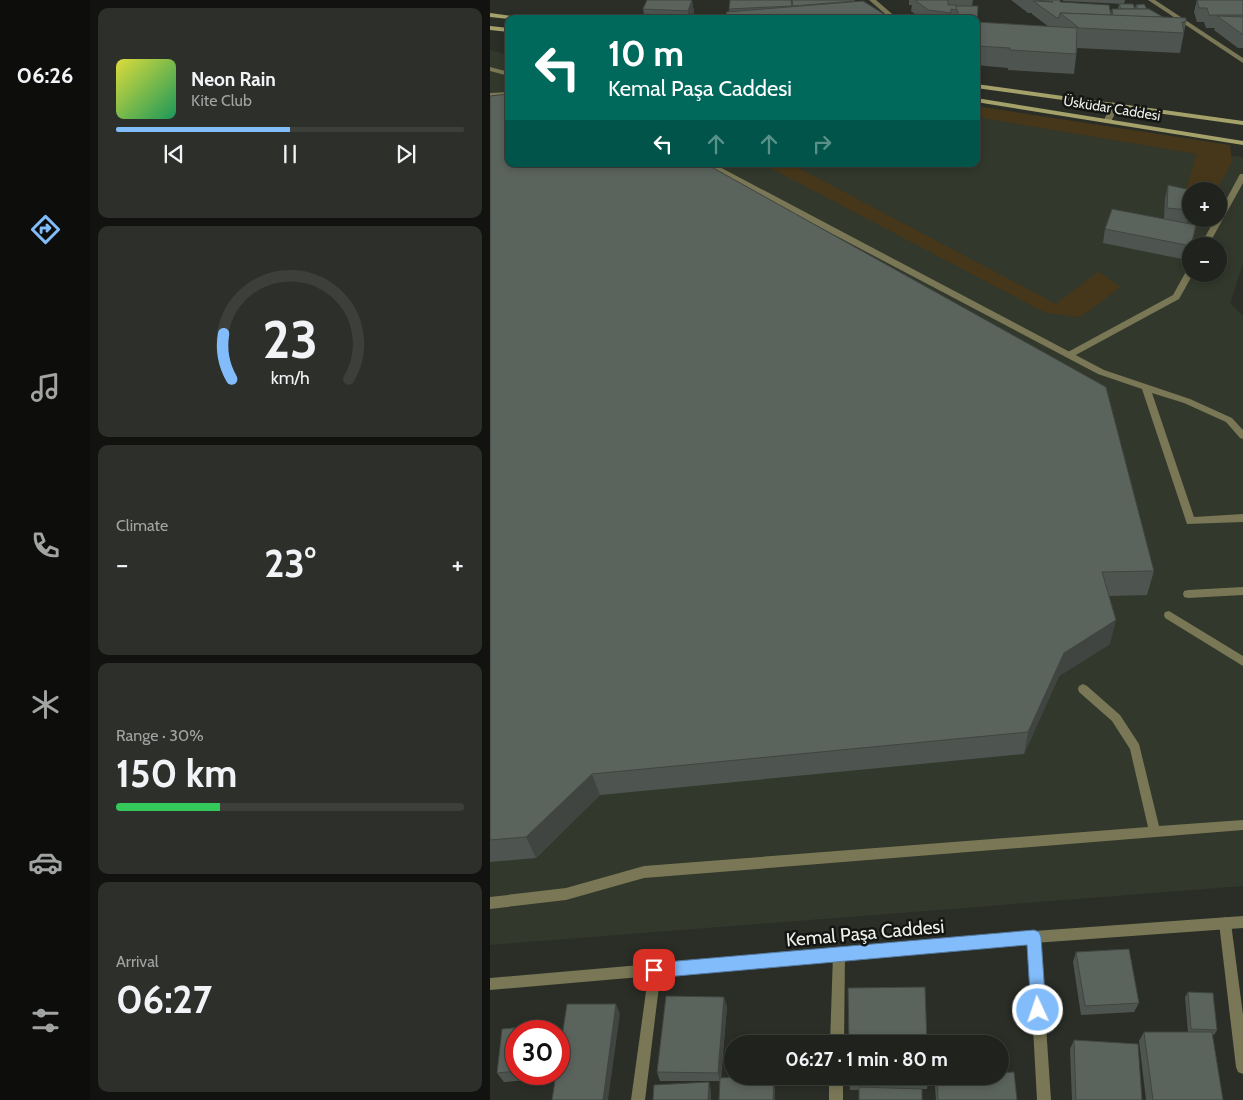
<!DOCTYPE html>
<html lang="en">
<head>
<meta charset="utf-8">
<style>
  :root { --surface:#20221d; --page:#2d2f2a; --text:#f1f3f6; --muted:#a2a4a4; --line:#3d3f3b; --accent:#82bcfa }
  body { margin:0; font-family:Cabin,sans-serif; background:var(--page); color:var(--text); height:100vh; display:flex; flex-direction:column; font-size:19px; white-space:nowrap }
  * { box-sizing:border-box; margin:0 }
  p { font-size:16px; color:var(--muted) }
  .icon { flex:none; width:28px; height:28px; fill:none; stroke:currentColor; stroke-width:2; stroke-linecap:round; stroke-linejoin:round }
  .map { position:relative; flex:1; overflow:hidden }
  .panel { display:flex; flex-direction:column; gap:8px; padding:8px; background:#121310; width:400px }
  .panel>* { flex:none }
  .guide { position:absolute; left:15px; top:15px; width:475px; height:152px; border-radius:10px; box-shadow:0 2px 8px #0003,0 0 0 1px var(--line); background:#00695c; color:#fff; overflow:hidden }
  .buttons { position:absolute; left:692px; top:182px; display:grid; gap:10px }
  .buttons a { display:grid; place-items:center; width:45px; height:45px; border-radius:50%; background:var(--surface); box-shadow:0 2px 8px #0003,0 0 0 1px var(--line); font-size:25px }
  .speed { position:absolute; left:15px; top:1020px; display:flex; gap:10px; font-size:25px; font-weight:700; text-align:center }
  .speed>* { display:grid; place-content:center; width:65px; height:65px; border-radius:50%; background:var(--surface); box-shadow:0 2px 8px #0003,0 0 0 1px var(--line); line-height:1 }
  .speed .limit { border:8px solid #d22; background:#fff; color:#111 }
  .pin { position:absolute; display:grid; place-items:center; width:42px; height:42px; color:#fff; margin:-21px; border-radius:10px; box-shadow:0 2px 8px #0006 }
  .me { position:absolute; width:55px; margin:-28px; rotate:357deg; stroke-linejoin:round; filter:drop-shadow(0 0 4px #0008) }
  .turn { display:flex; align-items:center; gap:18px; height:105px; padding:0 20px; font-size:22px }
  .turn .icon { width:65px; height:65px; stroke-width:2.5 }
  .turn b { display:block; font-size:35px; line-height:42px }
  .lanes { display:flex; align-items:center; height:48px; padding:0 20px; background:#0003; justify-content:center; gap:25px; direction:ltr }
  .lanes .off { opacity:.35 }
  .big { font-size:38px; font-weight:800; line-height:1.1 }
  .panel .card { flex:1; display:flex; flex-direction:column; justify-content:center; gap:8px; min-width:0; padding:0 18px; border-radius:10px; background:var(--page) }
  .panel .dial { align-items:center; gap:0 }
  .dial svg { height:130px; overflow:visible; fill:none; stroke:var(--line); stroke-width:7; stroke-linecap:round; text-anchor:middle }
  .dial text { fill:var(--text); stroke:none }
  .song { display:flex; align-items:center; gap:15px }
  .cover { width:60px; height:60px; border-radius:8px; background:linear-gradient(135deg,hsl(60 70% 55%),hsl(150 70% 35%)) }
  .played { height:5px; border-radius:2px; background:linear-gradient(90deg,var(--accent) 50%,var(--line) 50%) }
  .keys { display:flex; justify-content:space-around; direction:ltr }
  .heat { display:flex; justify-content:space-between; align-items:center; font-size:28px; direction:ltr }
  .charge { height:8px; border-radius:4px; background:linear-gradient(90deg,#34c759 30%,var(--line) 0) }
  .trip { position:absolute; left:234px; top:1035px; width:285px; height:50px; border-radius:25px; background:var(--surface); box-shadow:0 2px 8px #0003,0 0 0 1px var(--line); font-weight:800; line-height:50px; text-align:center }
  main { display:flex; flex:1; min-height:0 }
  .tab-bar { display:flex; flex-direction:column; width:90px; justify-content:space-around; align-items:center; background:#0d0e0c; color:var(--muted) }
  .tab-bar .icon { width:35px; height:35px }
  .tab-bar .on { color:var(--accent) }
  .tab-bar b { font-size:22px; color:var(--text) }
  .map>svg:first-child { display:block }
  .built { fill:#32382b; fill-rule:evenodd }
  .green { fill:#47371a }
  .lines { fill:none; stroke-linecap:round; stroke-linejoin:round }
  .service { fill:#797755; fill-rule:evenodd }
  .minor { fill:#797755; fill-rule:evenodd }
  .tertiary { fill:#797755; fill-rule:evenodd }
  .secondary { fill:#a5a16a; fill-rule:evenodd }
  .wall { fill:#4e5550 }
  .shaded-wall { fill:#404541 }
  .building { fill:#5b635d; stroke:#404541 }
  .route { fill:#82bcfa; stroke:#547aa2 }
  .labels { text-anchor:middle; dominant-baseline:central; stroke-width:5; stroke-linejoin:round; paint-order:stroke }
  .far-street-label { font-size:14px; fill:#eef1ec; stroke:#141613 }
  .near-street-label { font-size:19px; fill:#eef1ec; stroke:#141613 }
</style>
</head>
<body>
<main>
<nav class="tab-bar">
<b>06:26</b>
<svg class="icon on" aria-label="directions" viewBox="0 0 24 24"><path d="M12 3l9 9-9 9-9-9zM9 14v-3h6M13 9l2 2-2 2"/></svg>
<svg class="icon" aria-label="music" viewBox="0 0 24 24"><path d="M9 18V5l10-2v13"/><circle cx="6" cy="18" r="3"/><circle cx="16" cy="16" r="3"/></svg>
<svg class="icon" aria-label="phone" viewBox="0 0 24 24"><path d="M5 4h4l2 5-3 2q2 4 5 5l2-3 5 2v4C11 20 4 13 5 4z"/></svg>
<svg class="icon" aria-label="climate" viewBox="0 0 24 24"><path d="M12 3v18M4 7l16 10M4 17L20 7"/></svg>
<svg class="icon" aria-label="car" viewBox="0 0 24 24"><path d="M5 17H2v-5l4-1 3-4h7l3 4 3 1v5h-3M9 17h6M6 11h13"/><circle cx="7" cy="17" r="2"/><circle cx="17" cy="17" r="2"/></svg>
<svg class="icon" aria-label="filters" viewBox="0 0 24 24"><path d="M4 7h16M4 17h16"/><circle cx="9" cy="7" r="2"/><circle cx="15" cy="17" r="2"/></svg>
</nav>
<section class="panel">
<div class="card">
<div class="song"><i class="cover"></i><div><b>Neon Rain</b><p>Kite Club</p></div></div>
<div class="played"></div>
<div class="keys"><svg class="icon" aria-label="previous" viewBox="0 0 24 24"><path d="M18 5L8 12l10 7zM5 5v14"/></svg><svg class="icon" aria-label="pause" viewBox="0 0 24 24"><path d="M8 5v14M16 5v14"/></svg><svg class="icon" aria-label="next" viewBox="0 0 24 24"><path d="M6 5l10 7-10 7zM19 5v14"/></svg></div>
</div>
<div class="card dial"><svg viewBox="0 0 100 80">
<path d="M14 69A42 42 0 1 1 86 69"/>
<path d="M14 69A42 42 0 0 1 9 41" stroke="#82bcfa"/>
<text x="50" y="56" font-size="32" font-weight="700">23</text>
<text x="50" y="72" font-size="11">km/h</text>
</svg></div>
<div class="card"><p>Climate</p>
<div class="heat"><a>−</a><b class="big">23°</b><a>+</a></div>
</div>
<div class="card"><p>Range · 30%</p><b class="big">150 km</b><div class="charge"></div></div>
<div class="card"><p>Arrival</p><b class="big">06:27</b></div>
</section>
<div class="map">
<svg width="753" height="1100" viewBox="0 0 753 1100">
  <rect width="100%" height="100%" fill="#2b2e27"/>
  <path class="built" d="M0,50l19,5v109h467v-52l233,41 34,4v107l-13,39 13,13v570l-753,59zM701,191h28v28h-28zM701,246h28v28h-28z"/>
  <g class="green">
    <polygon points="486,106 740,145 742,162 726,191 701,191 692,201 707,154 486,117"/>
    <polygon points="273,164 301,164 566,304 608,272 631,287 590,317 556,313"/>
  </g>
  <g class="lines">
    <g class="service">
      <polygon points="0,67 19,72 19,76 0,71"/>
      <polygon points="19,92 19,96 0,97 0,93"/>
      <polygon points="215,164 224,164 614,370 700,399 742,418 753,430 753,439 750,438 736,422 694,403 662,393 704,517 753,514 753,522 697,524 652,389 608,374 280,201"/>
      <polygon points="753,587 753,595 698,598 694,597 693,594 694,591 698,590"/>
      <polygon points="679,611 753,656 753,666 675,618 674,615 675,612"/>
      <polygon points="593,684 597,686 630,715 649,744 669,826 753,820 753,830 154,878 76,900 0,909 0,897 76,888 154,866 658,827 640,749 622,721 589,692 588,689 589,686"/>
    </g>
    <g class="minor">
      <polygon points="379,0 386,0 408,19 401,19"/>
      <polygon points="658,0 665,0 753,58 753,63"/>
      <polygon points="750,174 753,174 753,183 718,246 710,246 725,219 729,219 729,213"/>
      <polygon points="701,267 701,274 703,274 689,299 582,357 576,357 575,355 576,353 683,295 698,268"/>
      <polygon points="735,917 739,919 741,923 753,1015 753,1074 748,1072 746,1067 729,923 731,919"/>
      <polygon points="544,931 548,933 550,937 561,1100 547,1100 538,937 540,933"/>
      <polygon points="349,948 353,950 355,954 354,1044 340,1044 343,954 345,950"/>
      <polygon points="165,964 170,966 171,970 155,1100 141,1100 159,970 160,966"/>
      <rect x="339" y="1076" width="14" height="24"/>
    </g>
    <g class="tertiary">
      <polygon points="622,102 629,104 621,122 615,122 614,120"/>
      <polygon points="753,916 753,928 544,943 0,990 0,978 544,931"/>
    </g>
    <g class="secondary">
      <polygon points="0,13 30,17 33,19 19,19 0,17"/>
      <polygon points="0,26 19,28 19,32 0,30"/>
      <polygon points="486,84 753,121 753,125 486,88"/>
      <polygon points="486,98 753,141 753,145 486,102"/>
    </g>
  </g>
  <g class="wall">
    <polygon points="157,0 202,0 204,13 202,19 155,19 153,9"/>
    <polygon points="240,0 365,1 397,16 397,19 236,19 236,12 239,12"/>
    <polygon points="419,0 483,0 482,6 488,6 487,22 559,27 542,14 542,13 538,13 521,0 570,0 570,2 621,15 622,9 628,9 629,4 645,9 646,5 657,9 673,17 696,22 690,53 587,48 584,74 518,70 518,68 486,65 486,19 431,19 421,11 422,5 419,5"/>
    <polygon points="573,0 635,0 634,4 573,1"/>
    <polygon points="707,0 753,0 753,48 748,48 724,30 725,28 716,28 714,22 707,22 704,12"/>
    <polygon points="0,96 664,571 657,595 619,596 620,644 569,676 534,754 110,795 46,858 0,862"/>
    <polygon points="678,185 714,219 699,224 706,225 697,260 613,243 615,229 674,219 675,199"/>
    <polygon points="586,952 649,1003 644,1012 591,1015 583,962"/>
    <polygon points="698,992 727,1030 724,1035 722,1035 733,1100 656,1100 649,1041 654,1032 698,1032 695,997"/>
    <polygon points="237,1006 231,1078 285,1084 230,1081 170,1081 167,1072"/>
    <polygon points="26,1031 26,1074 57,1074 57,1078 14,1082 7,1073"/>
    <polygon points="584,1040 652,1100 582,1100 580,1049"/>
    <polygon points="359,1076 439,1076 437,1089 360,1090"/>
    <polygon points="446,1076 527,1100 446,1100 445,1087"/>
  </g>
  <g class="shaded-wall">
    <polygon points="202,0 204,13 202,19 198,19 198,11"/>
    <polygon points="699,210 701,210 701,219 715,219 714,219 696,225"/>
    <polygon points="626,620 620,644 569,676 534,754 538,732 574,653"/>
    <polygon points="102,774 110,795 46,858 36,837"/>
    <polygon points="234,997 237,1006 230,1081 228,1073"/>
    <polygon points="126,1004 130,1014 118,1100 113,1100"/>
    <polygon points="54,1025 58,1031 54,1031"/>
    <polygon points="284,1076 285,1084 285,1100 283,1100"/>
    <polygon points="219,1082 221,1090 221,1100 218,1100"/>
  </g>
  <g class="building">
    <polygon points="157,0 202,0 198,11 153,9"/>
    <polygon points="240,0 301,0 302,6 239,9"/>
    <polygon points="302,0 364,0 365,1 303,6"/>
    <polygon points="425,0 458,0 458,5 466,5 467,10 461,9 461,13 438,10"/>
    <polygon points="547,0 570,0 570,2 619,5 621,15 570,13 569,18 567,18 543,1 563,2"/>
    <polygon points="707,0 753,0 753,15 719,15 717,8 709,8"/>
    <polygon points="373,1 397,16 370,19 241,19 238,18 236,12"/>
    <polygon points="629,4 643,4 645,9 631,9"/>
    <polygon points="654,4 657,9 648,9 646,5"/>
    <polygon points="466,6 488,6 487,21 486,21 486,19 463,19 463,17 468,17 468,11 467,11"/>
    <polygon points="622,9 659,9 673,17 623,16"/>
    <polygon points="570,13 696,18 696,22 692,22 694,33 589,28"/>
    <polygon points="727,16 753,17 753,34 752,34"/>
    <polygon points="486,22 587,28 586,54 520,50 520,48 486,46"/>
    <polygon points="19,94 19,164 216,164 616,387 664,571 612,572 626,620 574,653 538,732 102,774 36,837 0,840 0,96"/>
    <polygon points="678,185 705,191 701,191 701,210 699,210 677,208"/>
    <polygon points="622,209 706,225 701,246 615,229"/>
    <polygon points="639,949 649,1003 595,1006 586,952"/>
    <polygon points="435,987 437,1044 359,1044 358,988"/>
    <polygon points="698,992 723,993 727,1030 701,1029"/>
    <polygon points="176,996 234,997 228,1073 167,1072"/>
    <polygon points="77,1004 126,1004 113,1100 62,1100 66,1074 69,1074 69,1056"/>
    <polygon points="54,1025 54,1031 26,1031 26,1071 7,1073 12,1029"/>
    <polygon points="654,1032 722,1032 733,1100 663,1100"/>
    <polygon points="584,1040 648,1044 652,1100 586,1100"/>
    <polygon points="524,1072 527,1100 448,1100 447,1076 510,1076 510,1073"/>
    <polygon points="270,1076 284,1076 283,1100 229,1100 230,1078"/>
    <polygon points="359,1076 439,1076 439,1077 359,1078"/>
    <polygon points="219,1082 218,1100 163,1100 164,1085"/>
    <polygon points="369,1087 432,1089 432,1100 369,1100"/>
  </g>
  <polygon class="route" points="544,930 549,932 551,937 556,1010 553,1015 548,1017 543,1015 541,1010 537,945 164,978 159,975 157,970 159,965 164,963"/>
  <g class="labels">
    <g class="far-street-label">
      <text transform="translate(622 108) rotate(9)">Üsküdar Caddesi</text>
    </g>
    <g class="near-street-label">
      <text transform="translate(375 933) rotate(-5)">Kemal Paşa Caddesi</text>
    </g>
  </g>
</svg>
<div class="buttons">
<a>+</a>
<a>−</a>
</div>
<div class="speed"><div class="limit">30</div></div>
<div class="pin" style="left:164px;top:970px;background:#d93025"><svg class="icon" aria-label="arrive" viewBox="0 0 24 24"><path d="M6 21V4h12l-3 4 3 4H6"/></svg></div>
<svg class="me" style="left:548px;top:1010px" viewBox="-20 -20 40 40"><circle r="17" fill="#82bcfa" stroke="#fff" stroke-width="3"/><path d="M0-11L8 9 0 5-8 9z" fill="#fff"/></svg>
<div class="trip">06:27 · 1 min · 80 m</div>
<div class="guide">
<div class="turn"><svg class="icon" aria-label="left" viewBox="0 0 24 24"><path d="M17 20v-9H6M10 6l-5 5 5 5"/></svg><div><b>10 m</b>Kemal Paşa Caddesi</div></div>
<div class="lanes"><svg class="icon" aria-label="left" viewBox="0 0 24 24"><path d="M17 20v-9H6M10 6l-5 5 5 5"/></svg><svg class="icon off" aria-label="ahead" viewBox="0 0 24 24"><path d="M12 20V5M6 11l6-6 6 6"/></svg><svg class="icon off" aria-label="ahead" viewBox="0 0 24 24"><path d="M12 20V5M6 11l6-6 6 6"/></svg><svg class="icon off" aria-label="right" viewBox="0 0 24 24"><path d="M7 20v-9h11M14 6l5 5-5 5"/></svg></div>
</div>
</div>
</main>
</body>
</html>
